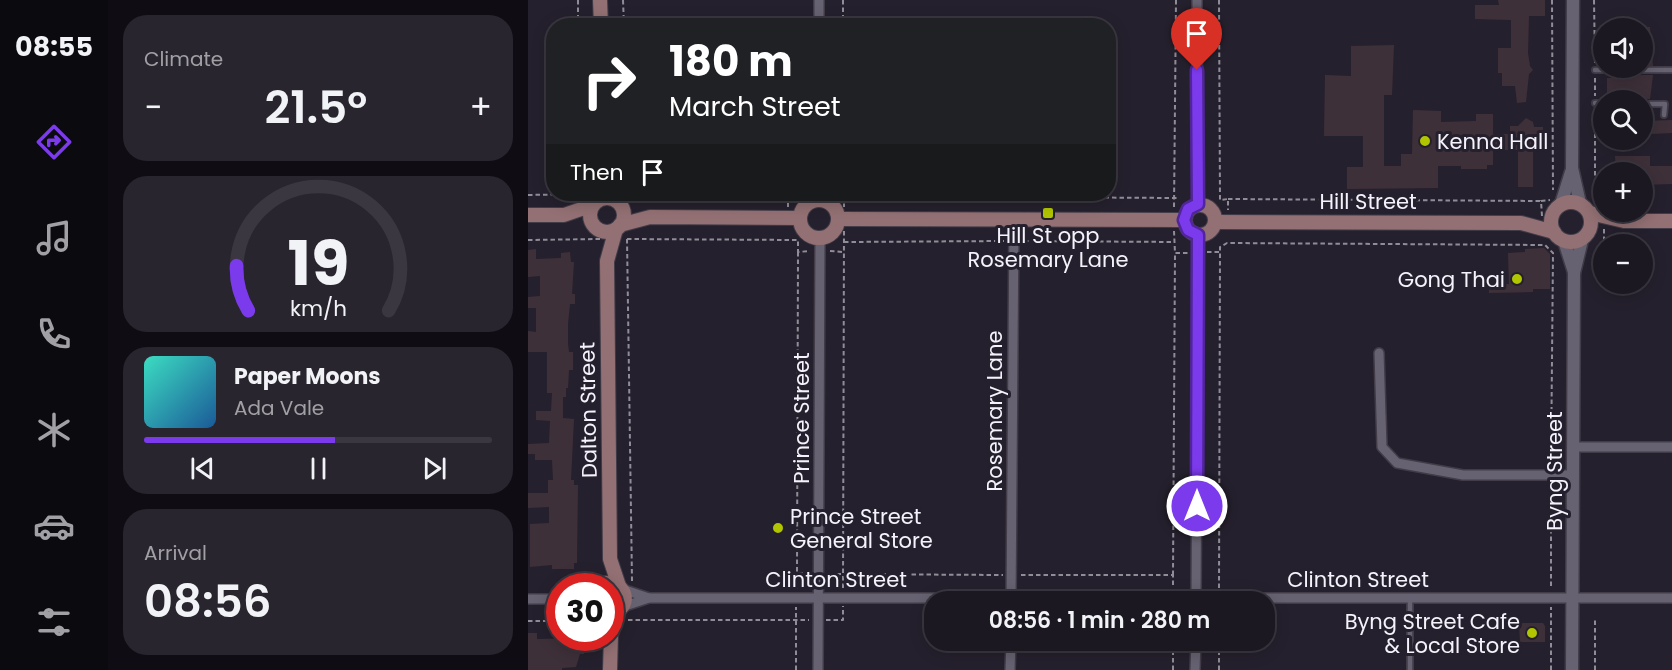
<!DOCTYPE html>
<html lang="en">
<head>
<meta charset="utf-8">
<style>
  :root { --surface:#1c1822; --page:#29252f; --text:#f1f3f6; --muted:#a0a0a5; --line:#3a3740; --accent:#7c3aed }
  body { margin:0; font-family:Poppins,sans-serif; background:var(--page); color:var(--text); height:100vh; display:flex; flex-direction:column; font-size:22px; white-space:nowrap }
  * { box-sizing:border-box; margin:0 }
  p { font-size:20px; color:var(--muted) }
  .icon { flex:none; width:33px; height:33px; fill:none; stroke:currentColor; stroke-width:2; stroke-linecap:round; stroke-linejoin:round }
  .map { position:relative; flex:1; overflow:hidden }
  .sheet { display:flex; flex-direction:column; gap:15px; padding:15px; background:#0f0d13; width:420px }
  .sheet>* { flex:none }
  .top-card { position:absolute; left:18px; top:18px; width:570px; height:183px; border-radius:24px; box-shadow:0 3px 15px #0003,0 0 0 2px var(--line); background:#202124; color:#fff; overflow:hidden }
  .buttons { position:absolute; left:1065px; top:18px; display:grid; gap:12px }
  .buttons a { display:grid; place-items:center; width:60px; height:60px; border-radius:50%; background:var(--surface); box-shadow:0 3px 15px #0003,0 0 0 2px var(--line); font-size:30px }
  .speed { position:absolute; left:18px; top:573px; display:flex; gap:12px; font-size:30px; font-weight:700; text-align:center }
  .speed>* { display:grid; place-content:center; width:78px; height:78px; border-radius:50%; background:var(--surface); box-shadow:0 3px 15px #0003,0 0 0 2px var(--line); line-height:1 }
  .speed .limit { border:9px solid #d22; background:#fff; color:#111 }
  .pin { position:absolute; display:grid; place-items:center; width:51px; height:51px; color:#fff; margin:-62px -26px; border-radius:50% 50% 50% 0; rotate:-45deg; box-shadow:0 0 6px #0007 }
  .pin .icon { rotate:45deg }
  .me { position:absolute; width:66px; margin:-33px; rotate:0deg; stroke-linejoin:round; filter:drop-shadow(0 0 4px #0008) }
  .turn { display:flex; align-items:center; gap:21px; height:126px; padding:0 24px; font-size:27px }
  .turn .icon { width:78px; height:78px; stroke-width:2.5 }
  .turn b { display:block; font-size:42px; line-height:51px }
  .then { display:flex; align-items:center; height:57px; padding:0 24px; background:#0003; gap:12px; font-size:22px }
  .big { font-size:45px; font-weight:600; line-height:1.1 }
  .sheet .tile { flex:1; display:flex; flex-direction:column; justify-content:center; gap:9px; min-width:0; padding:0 21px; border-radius:24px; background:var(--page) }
  .sheet .dial { align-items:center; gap:0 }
  .dial svg { height:156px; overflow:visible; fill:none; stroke:var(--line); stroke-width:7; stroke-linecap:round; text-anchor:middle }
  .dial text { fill:var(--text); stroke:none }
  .song { display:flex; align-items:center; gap:18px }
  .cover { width:72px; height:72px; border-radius:9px; background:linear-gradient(135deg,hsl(170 70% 55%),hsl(210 70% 35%)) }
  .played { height:6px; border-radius:3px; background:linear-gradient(90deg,var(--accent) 55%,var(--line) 55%) }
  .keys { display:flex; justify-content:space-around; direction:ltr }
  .heat { display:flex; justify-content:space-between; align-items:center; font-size:33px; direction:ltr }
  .trip { position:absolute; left:396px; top:591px; width:351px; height:60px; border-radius:24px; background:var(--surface); box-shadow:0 3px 15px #0003,0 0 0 2px var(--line); font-weight:600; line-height:60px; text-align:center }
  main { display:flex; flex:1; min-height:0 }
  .dock { display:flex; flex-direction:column; width:108px; justify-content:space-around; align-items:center; background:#0b0a0e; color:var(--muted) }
  .dock .icon { width:42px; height:42px }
  .dock .current { color:var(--accent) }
  .dock b { font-size:27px; color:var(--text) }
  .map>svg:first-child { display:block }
  .building { fill:#3e3039 }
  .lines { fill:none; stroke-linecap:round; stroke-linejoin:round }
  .service-casing { stroke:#413c48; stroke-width:8 }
  .minor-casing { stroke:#413c48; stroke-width:12 }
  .tertiary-casing { stroke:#413c48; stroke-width:15 }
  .secondary-casing { stroke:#413c48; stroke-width:16 }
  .path { stroke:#918d98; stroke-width:2; stroke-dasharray:4.5 3; stroke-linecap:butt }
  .service { stroke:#676271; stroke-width:4.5 }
  .minor { stroke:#676271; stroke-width:9 }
  .tertiary { stroke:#676271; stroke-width:12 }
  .secondary { stroke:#937073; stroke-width:14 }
  .route-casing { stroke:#51269a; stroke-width:15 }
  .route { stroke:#7c3aed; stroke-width:10 }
  .poi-dot { fill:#b1c500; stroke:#25202d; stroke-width:2 }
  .labels { text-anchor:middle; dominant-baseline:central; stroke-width:6; stroke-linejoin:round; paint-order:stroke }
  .poi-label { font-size:21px; fill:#f5f2fb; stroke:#25202d; text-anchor:start }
  .street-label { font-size:21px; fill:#f5f2fb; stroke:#25202d }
</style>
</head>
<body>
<main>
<nav class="dock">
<b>08:55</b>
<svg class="icon current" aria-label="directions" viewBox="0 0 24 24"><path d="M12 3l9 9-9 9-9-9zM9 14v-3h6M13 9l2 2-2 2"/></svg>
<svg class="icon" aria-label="music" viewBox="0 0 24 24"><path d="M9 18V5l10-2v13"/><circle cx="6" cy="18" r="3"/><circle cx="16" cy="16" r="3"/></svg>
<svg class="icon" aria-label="phone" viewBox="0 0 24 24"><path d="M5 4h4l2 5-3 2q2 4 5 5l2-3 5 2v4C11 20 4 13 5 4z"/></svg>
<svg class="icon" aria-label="climate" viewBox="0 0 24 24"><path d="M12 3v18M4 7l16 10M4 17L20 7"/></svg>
<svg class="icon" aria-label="car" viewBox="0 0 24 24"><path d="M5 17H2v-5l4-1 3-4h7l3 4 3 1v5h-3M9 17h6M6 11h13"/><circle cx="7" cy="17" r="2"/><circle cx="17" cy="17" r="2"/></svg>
<svg class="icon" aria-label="filters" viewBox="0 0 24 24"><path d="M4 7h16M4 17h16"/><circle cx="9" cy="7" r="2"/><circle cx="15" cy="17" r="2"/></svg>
</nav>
<section class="sheet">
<div class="tile"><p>Climate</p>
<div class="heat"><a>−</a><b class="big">21.5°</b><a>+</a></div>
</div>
<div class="tile dial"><svg viewBox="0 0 100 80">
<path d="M14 69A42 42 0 1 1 86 69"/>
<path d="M14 69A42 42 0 0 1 8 46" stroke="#7c3aed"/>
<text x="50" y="56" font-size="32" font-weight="700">19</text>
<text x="50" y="72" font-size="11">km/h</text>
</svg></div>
<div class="tile">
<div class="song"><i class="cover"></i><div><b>Paper Moons</b><p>Ada Vale</p></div></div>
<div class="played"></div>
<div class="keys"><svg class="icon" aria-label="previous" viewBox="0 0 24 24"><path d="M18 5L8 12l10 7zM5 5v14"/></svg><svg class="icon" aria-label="pause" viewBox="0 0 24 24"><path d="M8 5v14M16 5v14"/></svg><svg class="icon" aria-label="next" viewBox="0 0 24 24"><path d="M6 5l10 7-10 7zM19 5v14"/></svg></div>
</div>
<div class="tile"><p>Arrival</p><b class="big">08:56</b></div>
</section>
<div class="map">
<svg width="1144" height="670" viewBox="0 0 1144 670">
  <rect width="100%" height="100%" fill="#25202d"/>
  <g class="building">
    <polygon points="970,0 1017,0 1017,16 1001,16 1000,53 1002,66 1005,70 1001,74 998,102 989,103 987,86 974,86 974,73 970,73 970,48 983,48 983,20 947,19 947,5 971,5"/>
    <polygon points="1114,27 1122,27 1125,66 1114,66"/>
    <polygon points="866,45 864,95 856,95 856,166 873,166 873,154 884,154 885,110 913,111 913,122 948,121 948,114 965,114 965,134 982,134 982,126 990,126 998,118 1005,122 1006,127 1015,127 1015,136 1017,136 1017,150 1005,150 1005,187 990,187 990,150 965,150 965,165 959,165 959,169 933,169 933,166 910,166 910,188 819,189 819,167 835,167 835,136 796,136 797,75 823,76 823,46"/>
    <polygon points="1084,75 1125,75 1122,99 1084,99 1085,95 1079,95 1079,78 1084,78"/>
    <polygon points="1144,120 1144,133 1124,134 1124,131 1114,131 1114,121"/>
    <polygon points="1087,156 1122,156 1122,166 1144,166 1144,184 1114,185 1114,172 1088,172"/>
    <polygon points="1016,248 1022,254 1022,289 1005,289 1005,292 961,293 961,284 981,284 980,253 997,252 997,249"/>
    <polygon points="8,249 8,259 33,258 33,253 42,252 43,262 46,262 44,294 47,294 47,304 42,304 40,324 40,344 41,352 45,352 45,370 41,370 40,388 38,388 38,397 35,397 35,418 46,419 43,480 46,480 46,485 50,485 49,563 46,563 46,569 24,569 24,565 2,567 2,524 21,523 21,507 0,508 0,493 20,493 20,480 25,480 24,460 7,460 7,454 0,454 0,444 21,443 22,421 8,420 8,411 23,411 24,393 19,393 19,352 0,352 0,331 8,332 8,308 0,308 0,297 12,296 12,276 0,277 0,250"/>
    <polygon points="991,623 1015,623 1017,626 1017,642 992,642"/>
    <polygon points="0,633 9,633 9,639 55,638 56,654 52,654 48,667 34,668 34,670 0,670"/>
  </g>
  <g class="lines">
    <g class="service-casing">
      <g id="service">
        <polyline points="1067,70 1144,70"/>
        <polyline points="1067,103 1076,103"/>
        <polyline points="1114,104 1137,104 1136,115"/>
        <polyline points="882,670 882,597"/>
      </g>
    </g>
    <g class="minor-casing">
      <g id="minor">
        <polyline points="291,0 291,26"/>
        <polyline points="669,0 670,204"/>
        <polyline points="292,194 292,200"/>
        <polyline points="851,353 854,447 869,463 935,475 1045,475"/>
        <polyline points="1045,447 1144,447"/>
        <polyline points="94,589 121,598"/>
        <polyline points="0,599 32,599"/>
        <polyline points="483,602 486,220"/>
        <polyline points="668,602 670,235"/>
        <polyline points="94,607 121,598 1144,598"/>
        <polyline points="290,670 292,238"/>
        <polyline points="482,670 483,640"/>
        <polyline points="667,670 668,640"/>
      </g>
    </g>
    <g class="tertiary-casing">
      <g id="tertiary">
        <polyline points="1045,0 1044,168 1052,203"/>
        <polyline points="1033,204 1043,172"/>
        <polyline points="1036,241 1046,272"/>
        <polyline points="1044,670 1046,273 1054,240"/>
      </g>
    </g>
    <g class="secondary-casing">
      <g id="secondary">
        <polyline points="72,0 73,26"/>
        <circle cx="79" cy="215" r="17"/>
        <circle cx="291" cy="219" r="19"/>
        <circle cx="1043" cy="222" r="20"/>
        <circle cx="672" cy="220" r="15"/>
        <polyline points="1062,213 1096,221 1144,221"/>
        <polyline points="0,215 36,215 65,205"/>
        <polyline points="310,219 656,220"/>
        <polyline points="687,222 993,223 1026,232"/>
        <polyline points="92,225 122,217 272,218"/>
        <polyline points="88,229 79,261 82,559 91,586"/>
        <path d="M72,586l5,-3 10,1c14,7 13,24 -2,29"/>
        <polyline points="82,670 83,635 91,611"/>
      </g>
    </g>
    <g class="path">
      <polyline points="50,0 50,26"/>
      <polyline points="95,0 96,26"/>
      <polyline points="315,0 315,26"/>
      <polyline points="691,0 692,200 700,199 700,210"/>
      <polyline points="1024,0 1025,190"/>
      <polyline points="1066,0 1067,63"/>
      <polyline points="1067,78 1067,96"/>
      <polyline points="1067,111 1067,201"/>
      <polyline points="72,194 270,194"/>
      <polyline points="316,194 316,196 649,198"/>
      <polyline points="0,195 57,194"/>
      <polyline points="316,196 316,207"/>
      <polyline points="700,199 1013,201"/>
      <polyline points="260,207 260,195"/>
      <polyline points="646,207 648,0"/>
      <polyline points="1014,216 1013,201 1022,200"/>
      <polyline points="1076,229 1076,244"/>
      <polyline points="646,231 647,253 661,253"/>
      <polyline points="99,239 104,581"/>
      <polyline points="99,239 270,240 270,252 282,251"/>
      <polyline points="0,240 72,239"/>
      <polyline points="496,241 647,242"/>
      <polyline points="316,242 476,241"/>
      <polyline points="302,251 315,252"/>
      <polyline points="270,252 269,573 280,574"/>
      <polyline points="679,252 691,252"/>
      <polyline points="1023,484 1023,589"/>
      <polyline points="301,574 475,575"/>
      <polyline points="493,575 645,575 645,588"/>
      <polyline points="645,575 647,253"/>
      <polyline points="315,588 316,231"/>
      <polyline points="691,588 692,252 692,247 699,243 1017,245 1025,253 1023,466"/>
      <polyline points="269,589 269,574"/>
      <polyline points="100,620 281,620"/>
      <polyline points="298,620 315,620 315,606"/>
      <polyline points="0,621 32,621"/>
      <polyline points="268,670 268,607"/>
      <polyline points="645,670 645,640"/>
      <polyline points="691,670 691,640"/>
      <polyline points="1023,670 1023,607"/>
      <polyline points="1067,670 1067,620"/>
    </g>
    <use href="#service" class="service"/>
    <use href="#minor" class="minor"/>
    <use href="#tertiary" class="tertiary"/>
    <use href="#secondary" class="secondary"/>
  </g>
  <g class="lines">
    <g class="route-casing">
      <polyline id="route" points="669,506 670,235 660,230 656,220 660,209 670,204 669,70"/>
    </g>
    <use href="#route" class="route"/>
  </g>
  <g class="poi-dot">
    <circle cx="897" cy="141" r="6"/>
    <rect x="514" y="207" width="12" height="12" rx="3"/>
    <circle cx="989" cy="279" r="6"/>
    <circle cx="250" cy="528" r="6"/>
    <circle cx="1004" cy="633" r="6"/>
  </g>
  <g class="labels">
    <g class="poi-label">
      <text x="909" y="141">Kenna Hall</text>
      <text x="520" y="235" text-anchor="middle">Hill St opp<tspan x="520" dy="24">Rosemary Lane</tspan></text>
      <text x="977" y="279" text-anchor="end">Gong Thai</text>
      <text x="262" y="516">Prince Street<tspan x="262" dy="24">General Store</tspan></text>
      <text x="992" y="621" text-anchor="end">Byng Street Cafe<tspan x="992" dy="24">&amp; Local Store</tspan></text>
    </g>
    <g class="street-label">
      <text x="840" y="201">Hill Street</text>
      <text transform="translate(60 410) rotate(-91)">Dalton Street</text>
      <text transform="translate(466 411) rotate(-90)">Rosemary Lane</text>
      <text transform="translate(273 418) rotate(-90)">Prince Street</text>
      <text transform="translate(1026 471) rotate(-90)">Byng Street</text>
      <text x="308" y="579">Clinton Street</text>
      <text x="830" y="579">Clinton Street</text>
    </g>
  </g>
</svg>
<div class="buttons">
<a><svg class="icon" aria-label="sound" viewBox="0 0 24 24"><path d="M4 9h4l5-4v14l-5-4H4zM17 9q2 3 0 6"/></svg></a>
<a><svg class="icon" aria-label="search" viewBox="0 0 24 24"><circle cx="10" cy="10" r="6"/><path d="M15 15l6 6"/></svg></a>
<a>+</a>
<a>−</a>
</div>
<div class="speed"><div class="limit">30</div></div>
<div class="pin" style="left:669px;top:70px;background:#d93025"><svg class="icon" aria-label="arrive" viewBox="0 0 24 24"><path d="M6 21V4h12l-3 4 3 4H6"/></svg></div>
<svg class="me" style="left:669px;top:506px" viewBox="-20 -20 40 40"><circle r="17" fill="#7c3aed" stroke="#fff" stroke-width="3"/><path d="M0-11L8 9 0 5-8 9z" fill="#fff"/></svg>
<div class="trip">08:56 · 1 min · 280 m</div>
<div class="top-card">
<div class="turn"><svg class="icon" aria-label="right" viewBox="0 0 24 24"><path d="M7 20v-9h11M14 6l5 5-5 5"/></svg><div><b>180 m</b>March Street</div></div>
<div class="then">Then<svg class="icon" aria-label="arrive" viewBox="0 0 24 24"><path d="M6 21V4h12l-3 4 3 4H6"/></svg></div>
</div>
</div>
</main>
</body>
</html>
